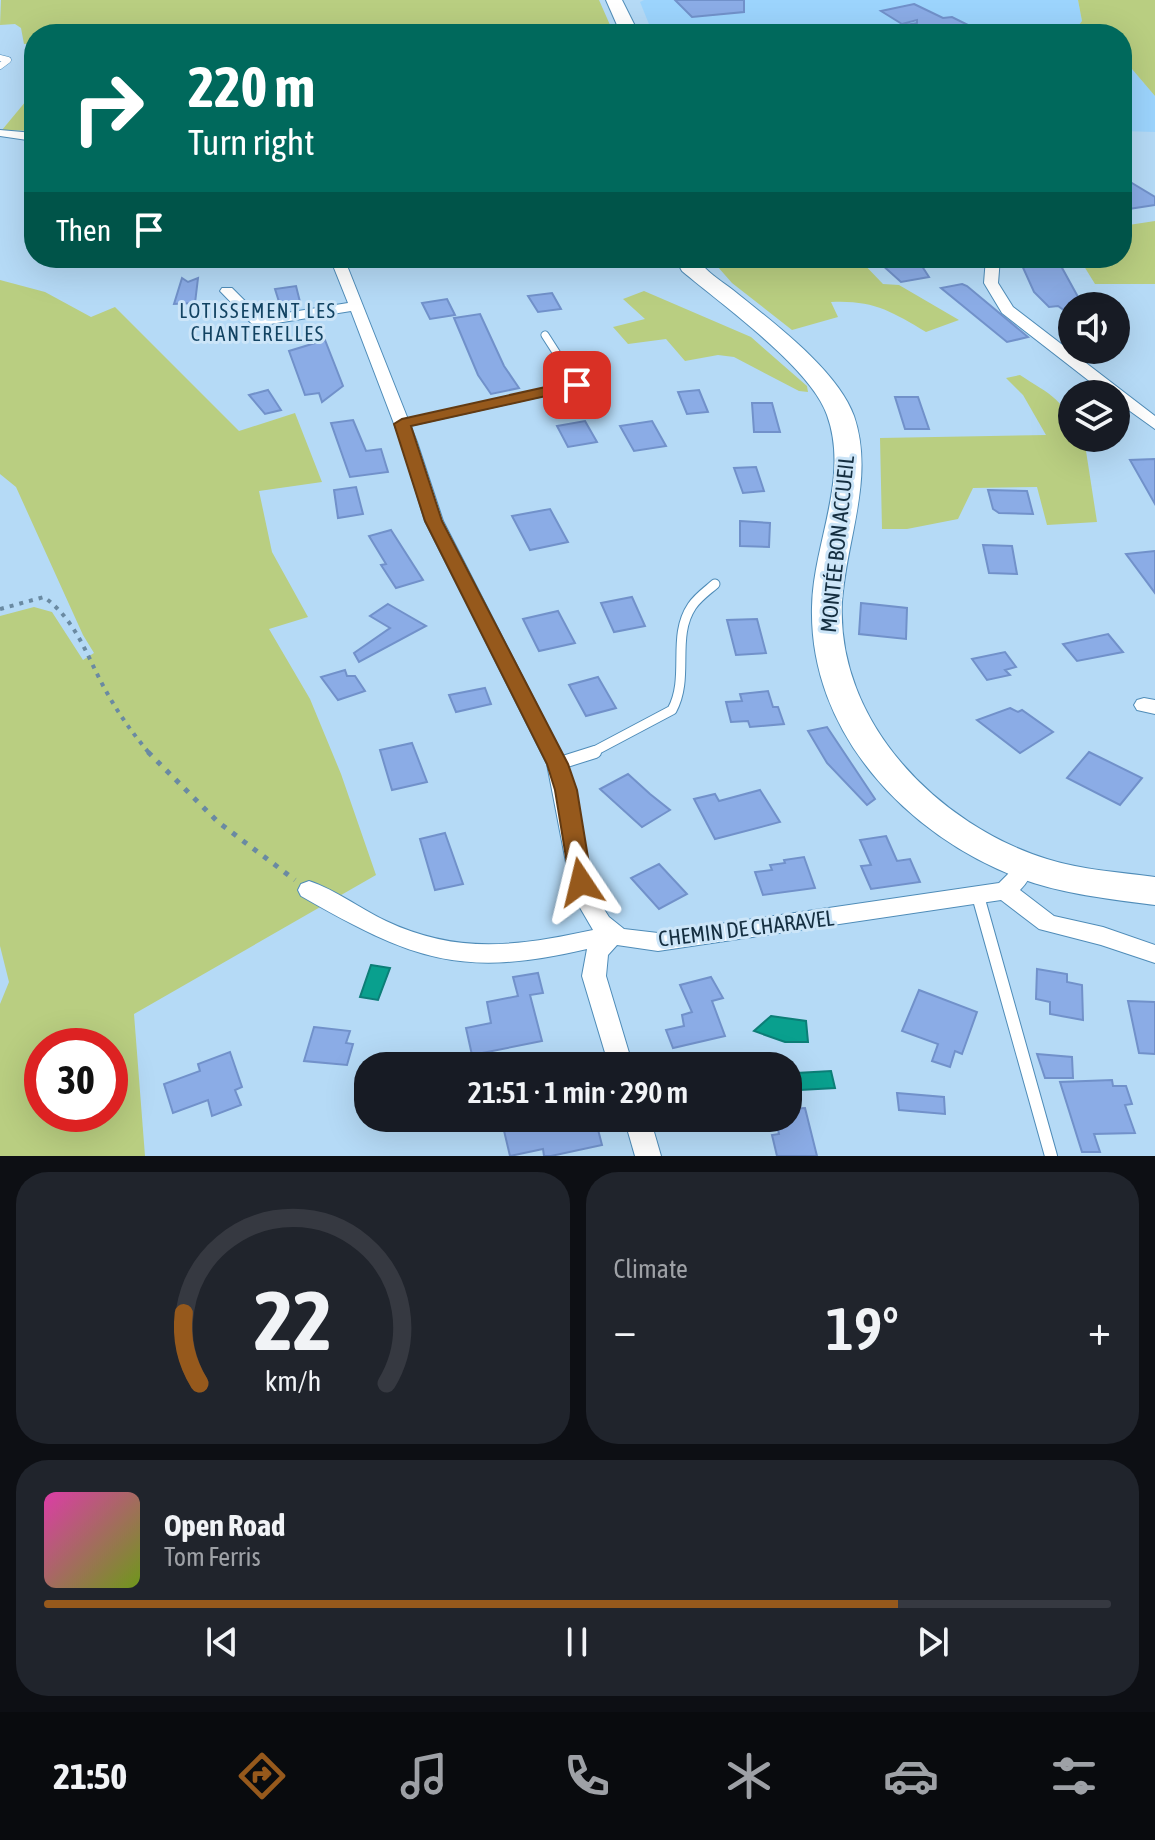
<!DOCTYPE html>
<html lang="en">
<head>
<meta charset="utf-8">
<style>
  :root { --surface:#171b24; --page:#20242c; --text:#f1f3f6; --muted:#9ea1a6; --line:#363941; --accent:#96591c }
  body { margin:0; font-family:"Asap Condensed",sans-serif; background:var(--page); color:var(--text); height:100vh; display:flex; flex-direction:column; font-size:30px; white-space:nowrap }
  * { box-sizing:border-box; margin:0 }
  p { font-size:26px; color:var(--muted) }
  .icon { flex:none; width:44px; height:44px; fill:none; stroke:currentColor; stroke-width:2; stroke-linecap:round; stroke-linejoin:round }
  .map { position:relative; height:1156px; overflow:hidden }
  .panel { display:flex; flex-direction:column; gap:16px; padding:16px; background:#0d0f14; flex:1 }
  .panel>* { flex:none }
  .guide { position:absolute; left:24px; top:24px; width:1108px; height:244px; border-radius:32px; box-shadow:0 8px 32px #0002; background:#00695c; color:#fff; overflow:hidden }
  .buttons { position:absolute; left:1058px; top:292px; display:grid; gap:16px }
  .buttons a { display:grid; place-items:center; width:72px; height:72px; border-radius:50%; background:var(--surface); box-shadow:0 8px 32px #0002; font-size:40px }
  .speed { position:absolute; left:24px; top:1028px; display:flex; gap:16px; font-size:40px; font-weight:700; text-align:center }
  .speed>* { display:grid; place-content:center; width:104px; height:104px; border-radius:50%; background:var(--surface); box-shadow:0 8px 32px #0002; line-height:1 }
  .speed .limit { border:12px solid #d22; background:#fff; color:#111 }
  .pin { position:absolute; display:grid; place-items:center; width:68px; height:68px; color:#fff; margin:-34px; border-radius:16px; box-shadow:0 4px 12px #0006 }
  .me { position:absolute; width:88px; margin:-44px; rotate:350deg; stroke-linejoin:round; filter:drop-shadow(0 0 6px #0008) }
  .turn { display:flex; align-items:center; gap:28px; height:168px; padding:0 32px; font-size:36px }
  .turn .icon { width:104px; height:104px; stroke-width:2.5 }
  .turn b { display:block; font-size:56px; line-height:68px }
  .then { display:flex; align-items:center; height:76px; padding:0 32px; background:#0003; gap:16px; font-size:30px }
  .big { font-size:60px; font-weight:600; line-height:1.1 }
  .panel .widget { flex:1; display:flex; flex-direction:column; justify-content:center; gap:12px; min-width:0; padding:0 28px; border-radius:32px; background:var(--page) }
  .panel .dial { align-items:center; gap:0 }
  .dial svg { height:208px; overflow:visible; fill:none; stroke:var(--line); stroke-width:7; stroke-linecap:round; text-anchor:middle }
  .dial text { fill:var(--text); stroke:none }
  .song { display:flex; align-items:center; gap:24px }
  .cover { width:96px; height:96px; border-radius:12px; background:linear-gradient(135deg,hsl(320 70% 55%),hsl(80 70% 35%)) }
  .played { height:8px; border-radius:4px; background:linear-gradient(90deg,var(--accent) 80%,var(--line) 80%) }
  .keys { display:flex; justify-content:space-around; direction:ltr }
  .heat { display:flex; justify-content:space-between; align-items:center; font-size:44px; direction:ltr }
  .panel .tiles { flex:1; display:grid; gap:16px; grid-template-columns:1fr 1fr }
  .widget:last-child { grid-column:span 2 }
  .trip { position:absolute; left:354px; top:1052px; width:448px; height:80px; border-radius:32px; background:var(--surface); box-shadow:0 8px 32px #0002; font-weight:600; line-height:80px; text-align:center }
  .tab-bar { display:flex; height:128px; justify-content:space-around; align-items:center; background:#090b0e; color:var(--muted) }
  .tab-bar .icon { width:56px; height:56px }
  .tab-bar .selected { color:var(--accent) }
  .tab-bar b { font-size:36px; color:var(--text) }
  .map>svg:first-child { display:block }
  .built { fill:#9cd4fd }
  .green { fill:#b9ce81; fill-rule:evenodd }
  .water { fill:#09a08e; stroke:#0c7e77; stroke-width:2 }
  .building { fill:#8bace6; stroke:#7191ca; stroke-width:2 }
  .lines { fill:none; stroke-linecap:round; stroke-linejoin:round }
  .lane-far3-casing { stroke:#4f8cb8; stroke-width:7 }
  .lane-far2-casing { stroke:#4f8cb8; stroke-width:9 }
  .lane-far1-casing { stroke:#4f8cb8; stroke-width:11 }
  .lane-casing { stroke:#4f8cb8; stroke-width:14 }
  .street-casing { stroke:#4f8cb8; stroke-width:2 }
  .primary-casing { stroke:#4f8cb8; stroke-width:2 }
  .path-far1 { stroke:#6a8aa2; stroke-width:4; stroke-dasharray:4 6; stroke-linecap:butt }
  .path { stroke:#6a8aa2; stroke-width:5; stroke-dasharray:5 8; stroke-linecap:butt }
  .lane-far3 { stroke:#fff; stroke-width:6 }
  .lane-far2 { stroke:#fff; stroke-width:7 }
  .lane-far1 { stroke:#fff; stroke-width:9 }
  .lane { stroke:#fff; stroke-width:12 }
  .street { fill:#fff; fill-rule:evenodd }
  .primary { fill:#fff; fill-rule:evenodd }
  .route { fill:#96591c; stroke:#623a12; stroke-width:2 }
  .labels { text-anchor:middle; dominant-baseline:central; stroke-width:6; stroke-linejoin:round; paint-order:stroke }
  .far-neighbourhood-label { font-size:20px; letter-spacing:2px; fill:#124362; stroke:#cce5f8 }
  .street-label { font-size:22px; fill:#142e40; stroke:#cce5f8 }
</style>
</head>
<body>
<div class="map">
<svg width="1155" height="1156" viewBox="0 0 1155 1156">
  <rect width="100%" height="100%" fill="#b5daf6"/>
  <g class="built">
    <polygon points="644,0 1078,0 1082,21 1072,34 653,34 640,2"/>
    <polygon points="1122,62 1126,62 1155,96 1155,132 1122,131"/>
  </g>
  <g class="green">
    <polygon points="1,0 599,0 614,34 34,34 34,43 24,44 21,28 15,24 0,25"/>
    <polygon points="1078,0 1155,0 1155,96 1126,62 1122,62 1122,34 1072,34 1082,21"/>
    <polygon points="26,101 34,101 34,131 2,130"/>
    <polygon points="1155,221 1155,284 1095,284 1079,258 1122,258 1122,226"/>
    <path d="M710,258h148l25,26 16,1 60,35 -33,12c-35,-21 -53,-32 -95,-30l7,15 -46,13 -60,-47z"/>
    <path d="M0,280l45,12 46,25 24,-10 124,124 56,-18 27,69 -63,9 13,61 36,65 -39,12 41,70 31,75 35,101 -242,139 11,142h-145v-152l9,-22 -9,-36v-330l34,-9 18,5 31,48 11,-7 -11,-18 -67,-148 -16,-13zM42,1046h68v68h-68z"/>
    <polygon points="644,291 751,337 807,386 808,392 799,391 734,357 718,355 685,361 666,339 628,344 613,327 645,319 623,299"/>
    <path d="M1020,375c27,18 52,27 52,63h12l13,84 -50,3 -10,-38 -64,1 -15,31 -51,10h-25l-2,-91 166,-3 -23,-40 -17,-17z"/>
  </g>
  <g class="water">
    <polygon points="371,965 390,968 378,1000 360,997"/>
    <polygon points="771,1016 806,1021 808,1042 785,1042 754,1031"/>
    <polygon points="831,1071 835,1088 800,1090 797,1073"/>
  </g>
  <g class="building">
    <polygon points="675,0 744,0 744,12 692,17"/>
    <polygon points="914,4 943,18 952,17 986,34 906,34 905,25 917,23 917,20 902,24 881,11"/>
    <polygon points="1122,177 1155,197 1155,205 1122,210"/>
    <polygon points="918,260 929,277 901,282 880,263"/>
    <polygon points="1020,261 1061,266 1083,306 1072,306 1072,316 1058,306 1049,307 1034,292"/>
    <polygon points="182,278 188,282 198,278 195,303 174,304"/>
    <polygon points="962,284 967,286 1028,337 1007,342 941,288"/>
    <polygon points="296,286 300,302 280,305 275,289"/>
    <polygon points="552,293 561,309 538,312 528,296"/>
    <polygon points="447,299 455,315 430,319 422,303"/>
    <polygon points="480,314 504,366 519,388 491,394 478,375 454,318"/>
    <polygon points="325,340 343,386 322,402 319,393 305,395 289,351"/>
    <polygon points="268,390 281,410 265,414 249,395"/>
    <polygon points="699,390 708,412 687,414 678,392"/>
    <polygon points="895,397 918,397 929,429 905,429"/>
    <polygon points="752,403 772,403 780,432 754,432"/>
    <polygon points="353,420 366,451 381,449 388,472 350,477 331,423"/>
    <polygon points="585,421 597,442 568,447 557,426"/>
    <polygon points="652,421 666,446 634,451 620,426"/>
    <polygon points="1155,459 1155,504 1130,460"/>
    <polygon points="756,467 764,491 743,493 734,468"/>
    <polygon points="356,487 363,514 338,518 334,490"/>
    <polygon points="988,490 1027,491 1033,514 999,513 993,509"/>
    <polygon points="550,509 568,542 530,550 512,516"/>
    <polygon points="740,521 770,523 769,547 740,546"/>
    <polygon points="391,530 423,580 396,588 381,565 386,564 369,536"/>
    <polygon points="983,545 1012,546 1017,574 989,573"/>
    <polygon points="1155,551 1155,593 1126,554"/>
    <polygon points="632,597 645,626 614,632 601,603"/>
    <polygon points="861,603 907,608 906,639 859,634"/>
    <polygon points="388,604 426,626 359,662 354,653 390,628 370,616"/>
    <polygon points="558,611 575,643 539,651 523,619"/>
    <polygon points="757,619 766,653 736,655 727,620"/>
    <polygon points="1108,634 1123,652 1077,661 1063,644"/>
    <polygon points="1005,652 1016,667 1005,670 1010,675 987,680 972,659"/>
    <polygon points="345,670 347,676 355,676 365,691 338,700 321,677"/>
    <polygon points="598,677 616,708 586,716 569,685"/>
    <polygon points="485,688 491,704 456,712 449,695"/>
    <polygon points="768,691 773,707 778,707 784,724 750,727 748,721 731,722 726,702 742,701 740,694"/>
    <polygon points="1010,708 1018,712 1022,710 1053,732 1020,753 977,720"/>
    <polygon points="827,727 875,799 867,805 827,763 808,731"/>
    <polygon points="412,743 427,782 392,790 380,750"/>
    <polygon points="1089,752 1142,778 1120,805 1067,778"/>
    <polygon points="628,774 650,794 670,810 642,827 600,789"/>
    <polygon points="760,790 780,822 715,839 694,799 715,794 719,801"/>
    <polygon points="445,833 463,884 435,890 420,839"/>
    <polygon points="886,836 897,861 910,859 920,882 871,889 861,866 871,865 860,840"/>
    <polygon points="804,857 815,888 763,895 755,872 772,870 770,865 785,863 784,860"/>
    <polygon points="659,864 687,894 659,909 631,878"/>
    <polygon points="1037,969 1067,974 1067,982 1082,985 1083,1020 1050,1014 1050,1002 1036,999"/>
    <polygon points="538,973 543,993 530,995 542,1041 472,1055 466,1028 491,1023 487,1002 518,996 513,977"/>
    <polygon points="711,977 723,998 712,1001 725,1036 673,1048 666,1030 684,1026 682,1015 692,1012 680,985"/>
    <polygon points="919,990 977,1012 962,1054 955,1051 950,1067 932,1061 938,1044 902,1031"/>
    <polygon points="1128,1001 1155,1002 1155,1054 1139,1053"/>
    <polygon points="314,1027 350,1031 346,1043 353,1044 347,1065 304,1061"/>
    <polygon points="230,1052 242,1087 235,1090 241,1105 212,1116 208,1100 173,1113 164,1084 200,1071 198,1064"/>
    <polygon points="1037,1054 1072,1057 1073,1078 1045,1078"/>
    <polygon points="1112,1080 1113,1086 1126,1086 1132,1104 1125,1105 1135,1133 1094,1134 1100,1152 1082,1152 1060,1082"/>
    <polygon points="897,1093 944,1097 945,1114 899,1110"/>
    <polygon points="805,1108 817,1156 777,1156 772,1135 779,1134 775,1118 788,1118 788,1109"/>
    <polygon points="501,1118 595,1118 602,1145 551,1156 544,1156 543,1149 510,1156"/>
  </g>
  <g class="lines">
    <g class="lane-far3-casing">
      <polyline id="lane-far3" points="0,58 8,60 0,66"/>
    </g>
    <g class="lane-far2-casing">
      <polyline id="lane-far2" points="402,424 577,385 545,335"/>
    </g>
    <g class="lane-far1-casing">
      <path id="lane-far1" d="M589,754l83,-44c18,-33 -1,-73 20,-104 6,-9 15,-15 23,-22"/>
    </g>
    <g class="lane-casing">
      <g id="lane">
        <polyline points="557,764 595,752"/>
        <polyline points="978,896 1051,1156"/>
      </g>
    </g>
    <g class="street-casing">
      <g id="street">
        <polygon points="0,130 34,133 34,141 0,136"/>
        <path d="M330,258h14l73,184 26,79 124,243 19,94 14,45 9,14 15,12 34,4 341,-50 9,-9 5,-15 8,-2 8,2c6,12 0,22 -9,31l34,26 49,11 52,18v18l-54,-18 -62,-16 -38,-29 -343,51 -41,-6 -9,10 -2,21 27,90h-24l-27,-90 5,-27c-127,30 -176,10 -286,-53l-3,-6 3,-6 8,-3c27,9 52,28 77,40 72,34 132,25 207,9l-14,-24 -9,-23 -23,-119 -122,-243 -24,-79 -50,-131 -93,15 -5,-1 -33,-34 2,-3h10l29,29 87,-14z"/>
        <polygon points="986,258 1000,258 998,283 1013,307 1155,416 1155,429 1116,401 1116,394 1106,394 1002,313 984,283"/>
        <polygon points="1144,698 1155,700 1155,714 1137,710 1134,705 1137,700"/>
        <polygon points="624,1118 650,1118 661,1156 635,1156"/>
      </g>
    </g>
    <g class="primary-casing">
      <g id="primary">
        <polygon points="606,0 622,0 639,34 621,34"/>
        <path d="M675,258h22c8,13 24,23 36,32 38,31 104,79 121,126 21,62 -8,124 -12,186 -6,120 96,223 205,257 35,11 72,13 108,18v28c-46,-6 -93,-11 -136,-27 -113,-43 -210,-146 -207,-271 1,-64 38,-128 15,-192 -16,-47 -106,-111 -145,-144z"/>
      </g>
    </g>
    <path class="path-far1" d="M0,609l44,-12c33,24 43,60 62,94 12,22 27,43 44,63"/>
    <polyline class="path" points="148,752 218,822 295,880"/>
    <use href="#lane-far3" class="lane-far3"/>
    <use href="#lane-far2" class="lane-far2"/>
    <use href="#lane-far1" class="lane-far1"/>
    <use href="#lane" class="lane"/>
    <use href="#street" class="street"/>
    <use href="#primary" class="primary"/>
  </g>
  <polygon class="route" points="577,380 582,382 582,388 411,426 442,521 568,764 577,790 592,882 589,888 581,891 573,888 570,882 555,790 547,764 425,521 394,424 402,419"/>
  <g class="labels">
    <g class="far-neighbourhood-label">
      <text x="258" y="310">LOTISSEMENT LES<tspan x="258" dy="23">CHANTERELLES</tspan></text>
    </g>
    <g class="street-label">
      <text transform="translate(837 544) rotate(-84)">MONTÉE BON ACCUEIL</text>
      <text transform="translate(746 928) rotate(-7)">CHEMIN DE CHARAVEL</text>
    </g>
  </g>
</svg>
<div class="buttons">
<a><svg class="icon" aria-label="sound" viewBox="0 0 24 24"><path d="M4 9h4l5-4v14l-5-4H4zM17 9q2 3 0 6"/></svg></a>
<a><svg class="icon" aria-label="layers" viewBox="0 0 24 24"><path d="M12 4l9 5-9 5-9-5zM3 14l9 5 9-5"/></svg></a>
</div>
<div class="speed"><div class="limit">30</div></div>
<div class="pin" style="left:577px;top:385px;background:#d93025"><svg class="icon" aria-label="arrive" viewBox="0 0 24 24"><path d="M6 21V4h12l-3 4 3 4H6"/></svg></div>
<svg class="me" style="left:581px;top:882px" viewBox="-20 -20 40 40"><path d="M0-17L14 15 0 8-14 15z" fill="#96591c" stroke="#fff" stroke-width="4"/></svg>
<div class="trip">21:51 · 1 min · 290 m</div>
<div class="guide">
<div class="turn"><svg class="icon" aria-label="right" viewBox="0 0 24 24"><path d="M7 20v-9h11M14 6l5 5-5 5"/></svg><div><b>220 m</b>Turn right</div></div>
<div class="then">Then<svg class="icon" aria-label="arrive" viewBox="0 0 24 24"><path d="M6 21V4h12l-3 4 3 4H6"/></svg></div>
</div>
</div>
<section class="panel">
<div class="tiles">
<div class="widget dial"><svg viewBox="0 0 100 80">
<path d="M14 69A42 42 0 1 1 86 69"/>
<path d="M14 69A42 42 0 0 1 8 42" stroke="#96591c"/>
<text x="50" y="56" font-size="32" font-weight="700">22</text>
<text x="50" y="72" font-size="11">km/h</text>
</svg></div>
<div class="widget"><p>Climate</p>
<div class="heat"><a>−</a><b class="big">19°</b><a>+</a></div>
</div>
<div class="widget">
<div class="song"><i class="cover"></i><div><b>Open Road</b><p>Tom Ferris</p></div></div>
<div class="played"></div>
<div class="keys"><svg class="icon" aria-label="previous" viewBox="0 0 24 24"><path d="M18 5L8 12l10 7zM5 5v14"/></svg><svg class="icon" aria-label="pause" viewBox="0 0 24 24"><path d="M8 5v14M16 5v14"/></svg><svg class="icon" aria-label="next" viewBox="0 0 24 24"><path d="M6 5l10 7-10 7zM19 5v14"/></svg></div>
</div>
</div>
</section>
<nav class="tab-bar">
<b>21:50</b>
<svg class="icon selected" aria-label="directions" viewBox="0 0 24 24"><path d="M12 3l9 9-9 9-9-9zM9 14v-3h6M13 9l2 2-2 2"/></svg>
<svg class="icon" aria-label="music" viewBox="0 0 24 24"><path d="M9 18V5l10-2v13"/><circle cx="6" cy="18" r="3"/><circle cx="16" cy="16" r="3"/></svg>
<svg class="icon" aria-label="phone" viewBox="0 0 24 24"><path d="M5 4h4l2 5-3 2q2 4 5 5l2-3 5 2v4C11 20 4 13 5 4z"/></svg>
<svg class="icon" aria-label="climate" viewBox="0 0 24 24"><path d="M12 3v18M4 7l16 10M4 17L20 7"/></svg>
<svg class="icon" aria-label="car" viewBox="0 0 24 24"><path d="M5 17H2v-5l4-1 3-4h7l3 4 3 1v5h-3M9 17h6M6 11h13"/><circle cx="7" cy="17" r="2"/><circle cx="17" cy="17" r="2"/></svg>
<svg class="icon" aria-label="filters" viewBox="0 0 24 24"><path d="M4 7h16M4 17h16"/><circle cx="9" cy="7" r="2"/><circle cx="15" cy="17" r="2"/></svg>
</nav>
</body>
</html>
